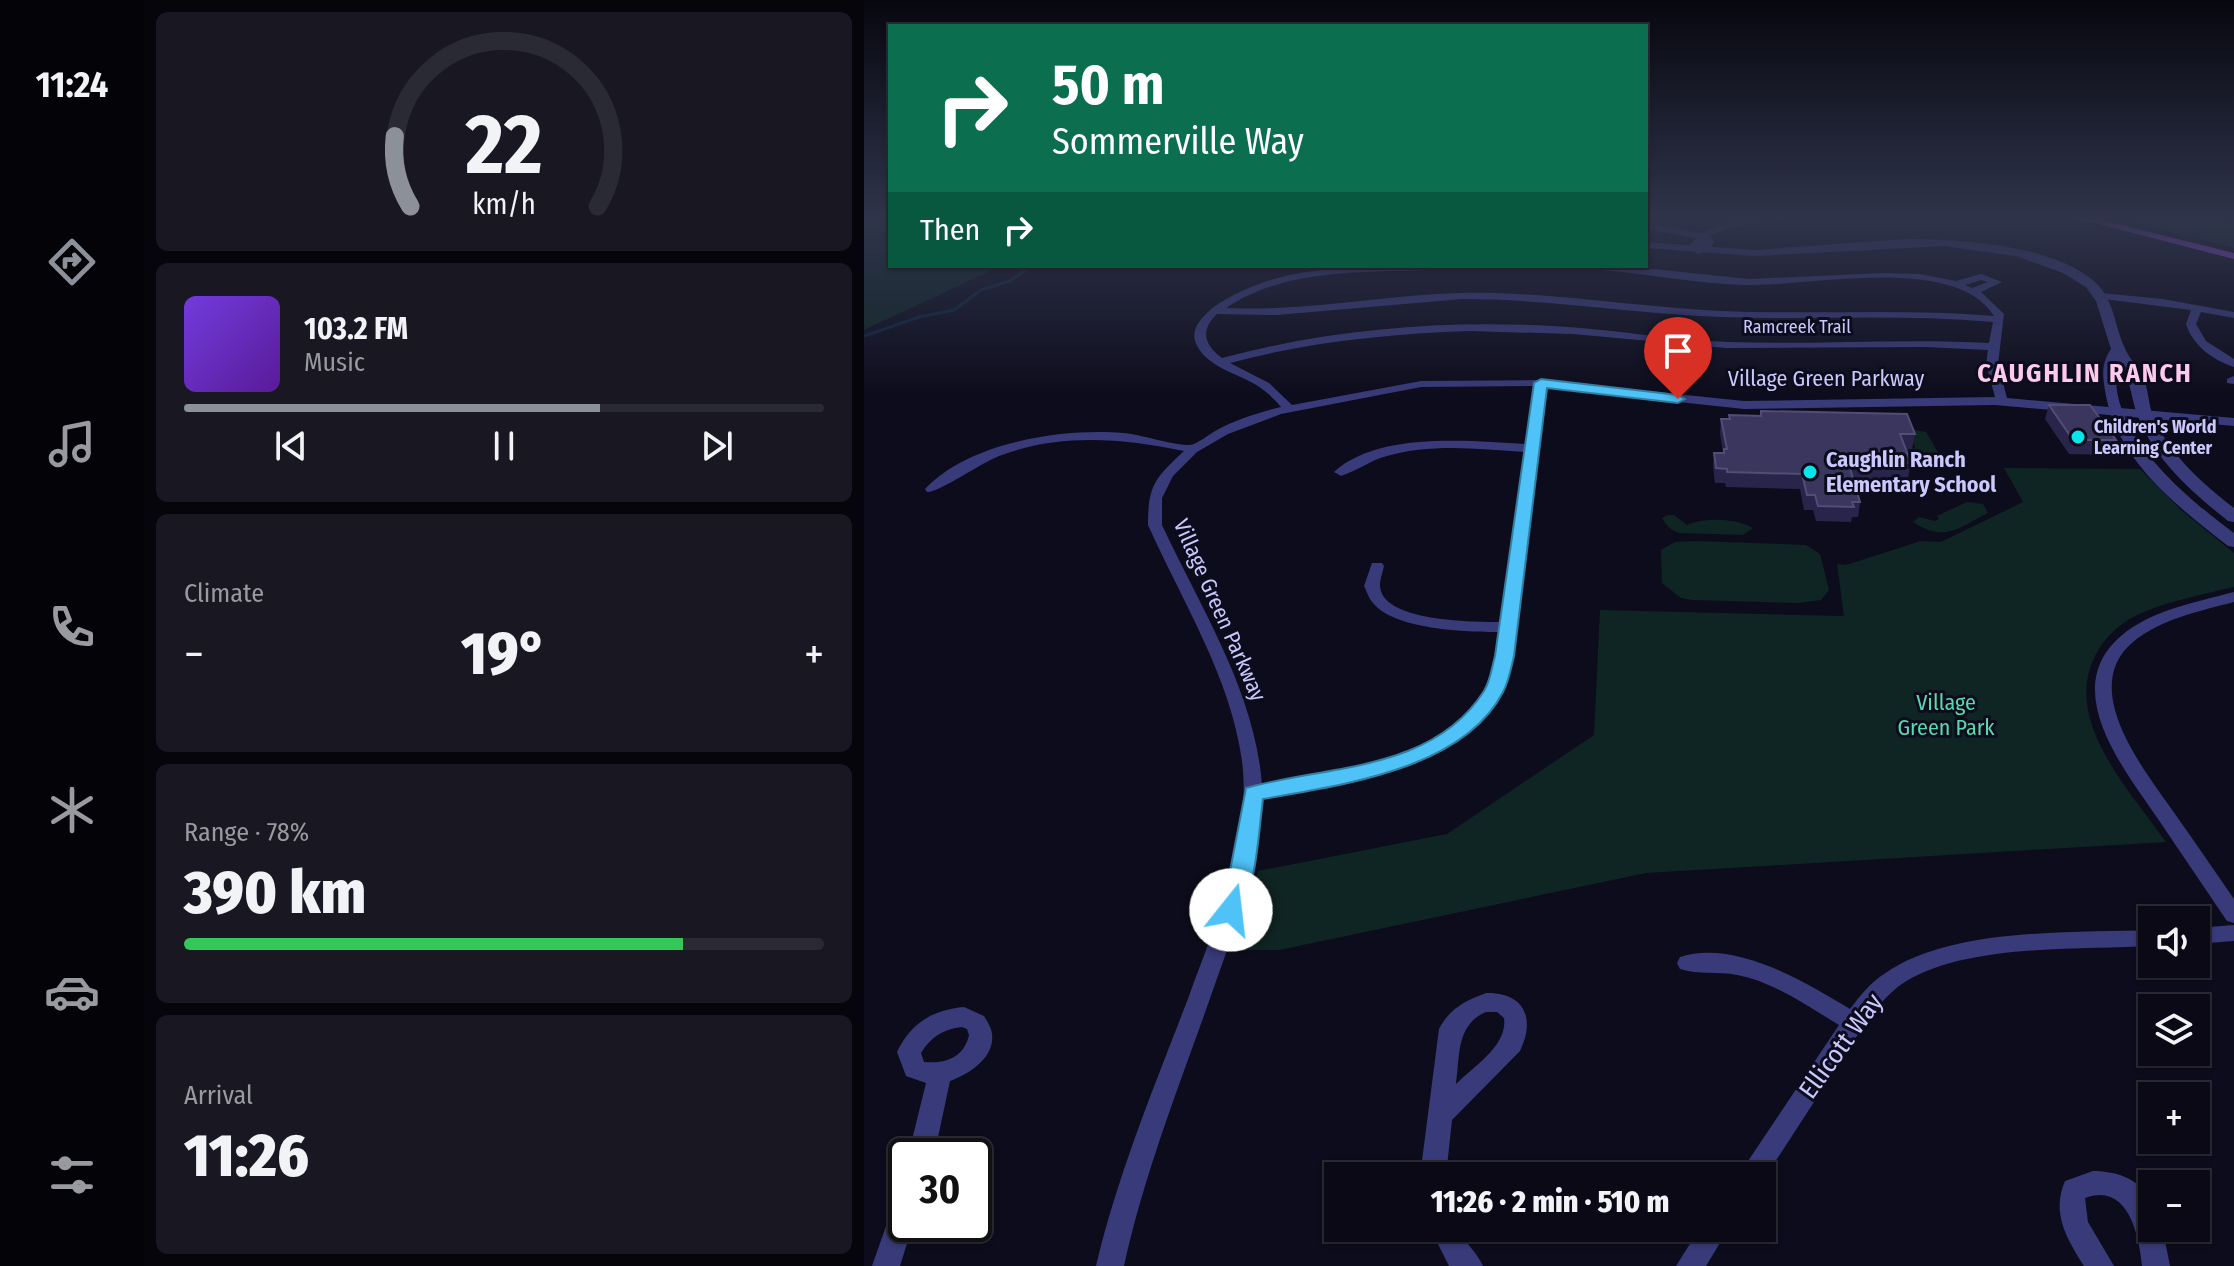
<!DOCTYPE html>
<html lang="en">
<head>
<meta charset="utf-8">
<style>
  :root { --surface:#0a0915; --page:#181722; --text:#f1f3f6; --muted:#999aa0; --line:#2a2a34; --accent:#8c9099 }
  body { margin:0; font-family:"Fira Sans Condensed",sans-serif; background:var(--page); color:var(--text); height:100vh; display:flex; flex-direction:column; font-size:30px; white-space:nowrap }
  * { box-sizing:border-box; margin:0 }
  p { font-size:26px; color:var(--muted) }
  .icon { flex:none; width:44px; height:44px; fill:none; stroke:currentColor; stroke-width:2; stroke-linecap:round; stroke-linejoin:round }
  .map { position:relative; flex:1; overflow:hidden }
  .sheet { display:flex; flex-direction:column; gap:12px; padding:12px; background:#06050c; width:720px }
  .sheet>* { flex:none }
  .hud { position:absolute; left:24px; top:24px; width:760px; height:244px; border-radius:0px; box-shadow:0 2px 6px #0004,0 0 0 2px var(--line); background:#0b6e4f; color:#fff; overflow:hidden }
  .controls { position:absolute; left:1274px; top:906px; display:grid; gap:16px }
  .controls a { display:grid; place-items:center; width:72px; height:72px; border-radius:0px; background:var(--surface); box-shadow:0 2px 6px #0004,0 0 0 2px var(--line); font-size:40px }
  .speed { position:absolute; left:24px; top:1138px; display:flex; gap:16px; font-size:40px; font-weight:700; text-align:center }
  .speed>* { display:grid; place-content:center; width:104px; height:104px; border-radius:50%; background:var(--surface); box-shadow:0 2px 6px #0004,0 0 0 2px var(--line); line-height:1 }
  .speed .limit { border:4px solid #111; border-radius:12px; background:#fff; color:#111 }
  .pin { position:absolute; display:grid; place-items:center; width:68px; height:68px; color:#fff; margin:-82px -34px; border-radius:50% 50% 50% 0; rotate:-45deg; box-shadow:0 0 8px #0007 }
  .pin .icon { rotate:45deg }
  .me { position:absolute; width:88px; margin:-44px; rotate:16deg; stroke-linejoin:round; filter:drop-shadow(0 0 6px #0008) }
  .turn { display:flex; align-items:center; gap:28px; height:168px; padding:0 32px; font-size:36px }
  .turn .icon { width:104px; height:104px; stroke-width:2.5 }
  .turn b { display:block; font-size:56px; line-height:68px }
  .then { display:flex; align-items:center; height:76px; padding:0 32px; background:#0003; gap:16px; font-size:30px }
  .big { font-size:60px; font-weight:800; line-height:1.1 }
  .sheet .widget { flex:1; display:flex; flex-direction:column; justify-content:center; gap:12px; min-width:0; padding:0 28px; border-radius:12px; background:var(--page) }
  .sheet .dial { align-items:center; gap:0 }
  .dial svg { height:208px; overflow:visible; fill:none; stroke:var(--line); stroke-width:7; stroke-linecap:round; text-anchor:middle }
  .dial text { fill:var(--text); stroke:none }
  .song { display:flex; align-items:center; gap:24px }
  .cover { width:96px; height:96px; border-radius:12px; background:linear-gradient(135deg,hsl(260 70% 55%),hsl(270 70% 35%)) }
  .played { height:8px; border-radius:4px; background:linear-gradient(90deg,var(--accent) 65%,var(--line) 65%) }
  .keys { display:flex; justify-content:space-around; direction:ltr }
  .heat { display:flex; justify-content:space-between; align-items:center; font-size:44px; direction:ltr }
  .charge { height:12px; border-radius:6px; background:linear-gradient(90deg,#34c759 78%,var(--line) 0) }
  .trip { position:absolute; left:460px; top:1162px; width:452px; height:80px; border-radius:0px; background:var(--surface); box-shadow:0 2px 6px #0004,0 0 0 2px var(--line); font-weight:800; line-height:80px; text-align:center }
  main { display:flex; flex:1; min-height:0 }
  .dock { display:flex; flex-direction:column; width:144px; justify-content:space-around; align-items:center; background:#040408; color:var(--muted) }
  .dock .icon { width:56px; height:56px }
  .dock .on { color:var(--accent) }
  .dock b { font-size:36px; color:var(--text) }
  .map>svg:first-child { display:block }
  .green { fill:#0f2523 }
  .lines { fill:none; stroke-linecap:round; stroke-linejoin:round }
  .stream { stroke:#0d233f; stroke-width:3 }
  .minor { fill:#383a79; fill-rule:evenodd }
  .tertiary { fill:#383a79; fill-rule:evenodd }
  .primary { fill:#af52fa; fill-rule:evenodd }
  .wall { fill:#29244a }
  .building { fill:#3a365d; stroke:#514d76; stroke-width:2 }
  .route { fill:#4fc3f7; stroke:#337fa1; stroke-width:2 }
  .poi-dot { fill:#07e4ea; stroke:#0d0c1c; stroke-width:3 }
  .labels { text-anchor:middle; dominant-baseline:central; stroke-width:6; stroke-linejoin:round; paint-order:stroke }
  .far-street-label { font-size:18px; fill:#cac8fd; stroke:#0d0c1c }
  .far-poi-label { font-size:18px; font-weight:bold; fill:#cac8fd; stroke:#0d0c1c; text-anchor:start }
  .street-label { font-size:22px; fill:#cac8fd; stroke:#0d0c1c }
  .poi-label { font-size:22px; font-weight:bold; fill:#cac8fd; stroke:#0d0c1c; text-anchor:start }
  .park-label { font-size:22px; fill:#57dab0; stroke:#0d0c1c }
  .far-district-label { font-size:26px; font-weight:bold; letter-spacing:2px; fill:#fdcaee; stroke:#0d0c1c }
  .near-street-label { font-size:26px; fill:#cac8fd; stroke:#0d0c1c }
</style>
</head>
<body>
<main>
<nav class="dock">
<b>11:24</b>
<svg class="icon on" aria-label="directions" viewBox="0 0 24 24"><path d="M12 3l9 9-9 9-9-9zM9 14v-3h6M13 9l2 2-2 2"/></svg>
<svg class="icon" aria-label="music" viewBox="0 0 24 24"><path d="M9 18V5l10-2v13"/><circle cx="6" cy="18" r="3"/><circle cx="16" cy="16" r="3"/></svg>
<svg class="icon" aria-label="phone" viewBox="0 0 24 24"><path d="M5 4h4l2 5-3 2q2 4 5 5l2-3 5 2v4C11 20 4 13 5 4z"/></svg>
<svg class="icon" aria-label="climate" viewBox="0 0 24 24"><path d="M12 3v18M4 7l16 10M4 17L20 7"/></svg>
<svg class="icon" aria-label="car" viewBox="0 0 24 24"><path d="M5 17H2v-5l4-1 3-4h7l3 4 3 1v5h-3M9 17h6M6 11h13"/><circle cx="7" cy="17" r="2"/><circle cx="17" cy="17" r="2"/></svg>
<svg class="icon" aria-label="filters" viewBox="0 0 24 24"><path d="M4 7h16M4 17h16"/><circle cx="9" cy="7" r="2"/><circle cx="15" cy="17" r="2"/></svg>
</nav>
<section class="sheet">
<div class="widget dial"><svg viewBox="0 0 100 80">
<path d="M14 69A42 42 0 1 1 86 69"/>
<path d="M14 69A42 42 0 0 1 8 42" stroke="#8c9099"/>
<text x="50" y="56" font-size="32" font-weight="700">22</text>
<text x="50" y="72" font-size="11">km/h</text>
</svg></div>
<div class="widget">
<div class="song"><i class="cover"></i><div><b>103.2 FM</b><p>Music</p></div></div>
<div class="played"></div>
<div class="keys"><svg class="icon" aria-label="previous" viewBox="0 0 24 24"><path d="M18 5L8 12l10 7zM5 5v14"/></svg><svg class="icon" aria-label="pause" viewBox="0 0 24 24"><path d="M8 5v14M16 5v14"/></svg><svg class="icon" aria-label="next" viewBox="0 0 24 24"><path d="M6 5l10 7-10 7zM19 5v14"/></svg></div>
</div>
<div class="widget"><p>Climate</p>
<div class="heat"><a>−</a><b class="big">19°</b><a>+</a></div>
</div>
<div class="widget"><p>Range · 78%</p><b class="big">390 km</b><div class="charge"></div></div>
<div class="widget"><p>Arrival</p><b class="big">11:26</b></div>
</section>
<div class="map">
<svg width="1370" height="1266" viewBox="0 0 1370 1266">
  <rect width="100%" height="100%" fill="#0d0c1c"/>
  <g class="green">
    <polygon points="0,219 26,219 26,266 137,266 0,330"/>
    <polygon points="1252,219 1363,219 1370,222 1370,248"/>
    <polygon points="1045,429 1062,432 1078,459 1043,458 1039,449 1051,448"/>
    <path d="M1140,468l136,1 40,40 54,44v34c-30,7 -61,13 -90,25 -21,8 -39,24 -49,44 -33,65 36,136 71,186l-520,31 -367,77h-43l22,-79 189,-37 147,-99 6,-125 244,6 -7,-52 9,1 75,-24 20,1 82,-40z"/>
    <path d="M1103,502l16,2 5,9c-30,15 -44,30 -75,9l6,-5 16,4 4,-2 -2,-3z"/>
    <path d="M803,515h7l13,10c18,-8 49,-7 66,3l-10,7 -63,-2c-9,-2 -13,-7 -18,-15z"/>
    <polygon points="832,541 942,545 956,554 965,590 957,600 934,603 829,600 817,598 798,583 797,550 811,542"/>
  </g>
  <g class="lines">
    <polyline class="stream" points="0,336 55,317 90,310 117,290 146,281 167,266"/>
    <g class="minor">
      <polygon points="880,219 907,219 865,228 846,236 850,242 845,250 834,254 825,247 832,238 782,229 782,223 837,233 859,224"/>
      <path d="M594,266l-5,3c-76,5 -161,-5 -227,39 79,4 156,-13 235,-15 87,-2 173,14 260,18 91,4 182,-3 273,5 -39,-62 -181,-30 -245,-31 -53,-1 -105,-12 -158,-16l-5,-3h38l125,13 134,-6 36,1 37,7 25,-7 21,8 -21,10 23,22 -6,50 9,34 227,20v8l-239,-21 -251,4 -198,-21 -34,268c-4,13 -7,29 -15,40 -50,77 -151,90 -235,102 -3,66 -26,128 -48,189 -32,92 -69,183 -90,279h-28c22,-93 59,-181 93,-270 27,-74 63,-154 53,-235 -11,-83 -60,-160 -94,-236 0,-40 7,-47 36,-74 -63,-13 -125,-18 -185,5 -16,6 -61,37 -72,36l-2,-3c44,-47 137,-61 198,-56 17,1 52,13 67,12 8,-1 19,-11 27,-15 18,-10 43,-18 64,-23 -7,-8 -14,-15 -23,-21 -20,-13 -54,-19 -63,-45 -4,-14 10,-27 20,-35 70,-47 162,-40 243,-40zM1117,280l7,2 -16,6 -7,-3zM598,299c88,0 174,15 262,18 90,3 179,-3 269,5l-4,21c-87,-5 -174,2 -261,-1 -58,-2 -116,-13 -175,-16 -112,-6 -223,3 -331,32 -18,-13 -22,-28 -5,-44l60,1zM605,331l104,3 153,14 200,-1 62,3 -2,14 9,33 -251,4 -203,-21 -120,1 -129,24 -23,-22 -39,-20c78,-21 157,-29 239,-32zM671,386l-9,58c-55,-3 -148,-13 -192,28l7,4c16,-5 30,-16 46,-20 44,-13 93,-7 138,-4l-24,170c-26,0 -121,0 -121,-37 0,-6 3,-14 4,-19l-2,-3h-10l-8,23c3,6 5,13 9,17 22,27 94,29 126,29 -3,20 -6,41 -16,59 -38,71 -150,84 -221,94 -7,-94 -61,-176 -100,-260v-27l11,-22 24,-24 31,-18 53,-20 140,-27z"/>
      <path d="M1236,293l63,6 71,13v6l-33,-6 -5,12 10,17 28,18v8c-21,-7 -41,-21 -48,-43l5,-14 -95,-12 -1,-2z"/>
      <polygon points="1370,376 1370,384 1363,383 1363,379"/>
      <path d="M1370,592v10c-34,9 -73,17 -101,40 -56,47 13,130 42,172 20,28 39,56 59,85v24l-7,-2c-23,-34 -46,-68 -69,-102 -33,-49 -100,-129 -37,-183 30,-26 76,-34 113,-44z"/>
      <polygon points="1370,925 1370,941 1332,944 1332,928"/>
      <path d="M1288,930v16c-72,4 -193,-3 -253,40 -13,10 -23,23 -33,36l-104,160v-6h-24l101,-151c-32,-19 -65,-43 -102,-50 -19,-4 -39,0 -57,-6l-3,-6 3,-6c55,-18 125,25 170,52 10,-13 20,-26 34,-35 66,-47 189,-41 268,-44z"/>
      <path d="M622,993c38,-1 50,25 34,58l-68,69 -6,56h-26l19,-147c11,-21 26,-28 47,-36zM622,1012h11l7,6c4,27 -30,48 -48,66 4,-29 0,-59 30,-72z"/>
      <path d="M100,1007l20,9c3,5 8,13 8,18 3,24 -23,40 -42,47l-16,75h-26l18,-73 -20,-7 -9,-24c14,-29 35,-42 67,-45zM98,1027l5,2 2,6c-5,23 -24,29 -45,27l-3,-9c10,-16 22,-24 41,-26z"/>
      <path d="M1229,1171c23,0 49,8 58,32 3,7 1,17 1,25h10l1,3 7,35h-28c-3,-31 -14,-84 -57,-68l3,24 26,44h-30c-17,-27 -33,-53 -19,-85z"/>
      <polygon points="42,1191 42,1224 49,1224 36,1266 8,1266 33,1195"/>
      <path d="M566,1228h27c7,14 20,24 26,38h-34z"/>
      <polygon points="836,1228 865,1228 842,1266 812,1266"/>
    </g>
    <path class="tertiary" d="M1042,239c53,0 153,6 192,46 16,17 17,41 26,61 4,12 14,20 19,31 6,13 5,28 11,41 16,37 49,66 80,90v14l-6,-1c-35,-28 -72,-60 -89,-102 -9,-21 -7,-40 -21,-58 -16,68 69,137 116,172v14l-6,-1c-50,-39 -109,-84 -122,-150 -3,-17 -6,-31 5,-47l-15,-48 -10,-14 -23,-14 -47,-17 -72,-10 -189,10 -109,-8v-6l109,8z"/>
    <polygon class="primary" points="1215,219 1233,219 1370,253 1370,259"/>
  </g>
  <g class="wall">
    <polygon points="1185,405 1252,440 1248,455 1205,454 1181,419"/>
    <polygon points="897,411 1051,434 1048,449 1041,449 1047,463 1044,478 1025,477 1024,481 989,480 996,502 994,517 988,517 987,522 952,521 949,510 940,510 936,489 862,487 861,483 851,483 849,467 850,453 859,453 856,433 857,419 865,419 865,415 896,416"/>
  </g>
  <g class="building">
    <polygon points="1185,405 1226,405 1252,440 1209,440"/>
    <polygon points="897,411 1043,414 1051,434 1036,434 1047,463 1025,462 1027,466 985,465 996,502 988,502 990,507 954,506 951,495 943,495 938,474 863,472 863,469 852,468 850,453 860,453 860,449 863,449 857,419 866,419 865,415 897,416"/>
  </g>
  <linearGradient id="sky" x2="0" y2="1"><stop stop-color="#07070f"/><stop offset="0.55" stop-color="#2f344b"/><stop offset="1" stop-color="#2f344b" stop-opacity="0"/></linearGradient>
  <rect width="1370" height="396" fill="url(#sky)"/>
  <path class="route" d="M677,379l137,16 7,4 -7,4 -131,-15 -33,268c-3,12 -5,25 -11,36 -40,78 -163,93 -240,107 -5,38 -6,83 -24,117l-8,3 -9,-3 -3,-6 11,-39 16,-83c81,-23 186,-16 238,-97 6,-9 8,-24 11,-35l39,-273z"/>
  <g class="poi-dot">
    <circle cx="1214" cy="437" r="8"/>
    <circle cx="946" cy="472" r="8"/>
  </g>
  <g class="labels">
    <g class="far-street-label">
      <text x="933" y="327">Ramcreek Trail</text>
    </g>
    <g class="far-poi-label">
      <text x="1230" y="427">Children's World<tspan x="1230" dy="21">Learning Center</tspan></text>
    </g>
    <g class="street-label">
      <text x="962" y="378">Village Green Parkway</text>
      <text transform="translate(356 610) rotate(66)">Village Green Parkway</text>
    </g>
    <g class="poi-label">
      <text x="962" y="459">Caughlin Ranch<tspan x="962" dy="25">Elementary School</tspan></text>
    </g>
    <g class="park-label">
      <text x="1082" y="702">Village<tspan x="1082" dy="25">Green Park</tspan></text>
    </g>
    <g class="far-district-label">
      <text x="1221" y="373">CAUGHLIN RANCH</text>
    </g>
    <g class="near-street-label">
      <text transform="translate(977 1046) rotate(-54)">Ellicott Way</text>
    </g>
  </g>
</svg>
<div class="controls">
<a><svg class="icon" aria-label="sound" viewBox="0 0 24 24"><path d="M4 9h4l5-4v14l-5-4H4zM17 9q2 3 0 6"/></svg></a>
<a><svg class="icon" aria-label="layers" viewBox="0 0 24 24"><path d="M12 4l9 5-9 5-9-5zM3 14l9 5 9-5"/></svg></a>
<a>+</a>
<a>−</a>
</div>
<div class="speed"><div class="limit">30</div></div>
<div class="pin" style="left:814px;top:399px;background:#d93025"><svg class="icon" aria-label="arrive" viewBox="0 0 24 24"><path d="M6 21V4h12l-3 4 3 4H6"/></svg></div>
<svg class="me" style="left:367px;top:910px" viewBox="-20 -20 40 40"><circle r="19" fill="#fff"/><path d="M0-13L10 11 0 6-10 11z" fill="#4fc3f7"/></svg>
<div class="trip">11:26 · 2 min · 510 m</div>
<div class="hud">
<div class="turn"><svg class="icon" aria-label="right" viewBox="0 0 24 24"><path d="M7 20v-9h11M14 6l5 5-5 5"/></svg><div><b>50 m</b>Sommerville Way</div></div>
<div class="then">Then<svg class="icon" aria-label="right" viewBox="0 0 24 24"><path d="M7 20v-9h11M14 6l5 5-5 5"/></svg></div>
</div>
</div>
</main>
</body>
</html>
